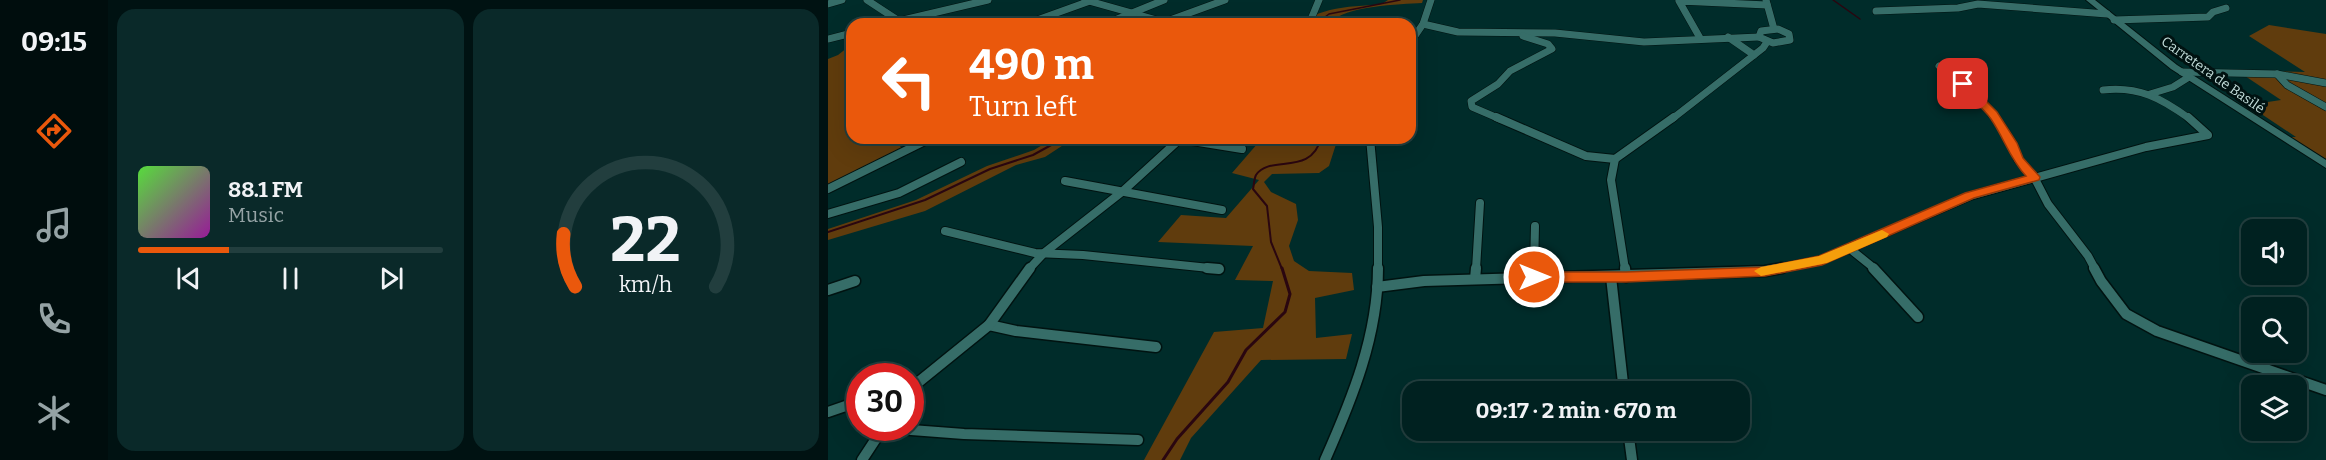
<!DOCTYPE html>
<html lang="en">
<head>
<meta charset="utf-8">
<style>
  :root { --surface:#002120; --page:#0a2929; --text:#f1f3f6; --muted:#95a3a5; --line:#223e3e; --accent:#ea580c }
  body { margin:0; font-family:Bitter,serif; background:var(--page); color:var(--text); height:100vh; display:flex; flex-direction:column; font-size:22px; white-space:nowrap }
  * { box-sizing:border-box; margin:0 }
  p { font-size:20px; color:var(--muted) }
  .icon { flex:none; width:33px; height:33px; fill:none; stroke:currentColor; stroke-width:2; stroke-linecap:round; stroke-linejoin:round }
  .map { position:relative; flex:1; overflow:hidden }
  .side { display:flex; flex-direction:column; gap:9px; padding:9px; background:#001212; width:720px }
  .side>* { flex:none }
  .guide { position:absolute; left:18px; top:18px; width:570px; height:126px; border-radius:18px; box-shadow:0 6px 24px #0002,0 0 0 2px var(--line); background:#ea580c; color:#fff; overflow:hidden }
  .buttons { position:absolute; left:1413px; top:219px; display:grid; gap:12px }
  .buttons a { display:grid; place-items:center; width:66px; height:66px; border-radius:12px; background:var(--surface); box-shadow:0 6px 24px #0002,0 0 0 2px var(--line); font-size:30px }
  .speed { position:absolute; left:18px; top:363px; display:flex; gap:12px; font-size:30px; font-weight:700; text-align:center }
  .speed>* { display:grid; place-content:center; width:78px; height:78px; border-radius:50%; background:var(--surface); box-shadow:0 6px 24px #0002,0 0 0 2px var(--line); line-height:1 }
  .speed .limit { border:9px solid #d22; background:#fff; color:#111 }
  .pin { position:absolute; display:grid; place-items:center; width:51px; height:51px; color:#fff; margin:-26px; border-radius:12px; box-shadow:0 3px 9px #0006 }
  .me { position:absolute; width:66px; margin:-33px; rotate:90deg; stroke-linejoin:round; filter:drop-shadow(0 0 4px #0008) }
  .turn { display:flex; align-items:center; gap:21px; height:126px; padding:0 24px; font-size:27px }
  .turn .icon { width:78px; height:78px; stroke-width:2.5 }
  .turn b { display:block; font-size:42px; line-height:51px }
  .side .card { flex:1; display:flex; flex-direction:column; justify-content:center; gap:9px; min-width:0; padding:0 21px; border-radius:18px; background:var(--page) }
  .side .dial { align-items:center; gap:0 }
  .dial svg { height:156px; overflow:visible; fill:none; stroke:var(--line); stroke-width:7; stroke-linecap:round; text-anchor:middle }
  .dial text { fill:var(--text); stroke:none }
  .song { display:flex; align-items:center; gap:18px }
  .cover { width:72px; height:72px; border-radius:9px; background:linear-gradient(135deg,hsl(110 70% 55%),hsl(300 70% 35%)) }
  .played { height:6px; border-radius:3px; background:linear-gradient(90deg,var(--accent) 30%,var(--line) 30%) }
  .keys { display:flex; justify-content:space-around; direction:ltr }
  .side .tiles { flex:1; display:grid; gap:9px; grid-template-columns:repeat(2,1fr) }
  .trip { position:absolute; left:574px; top:381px; width:348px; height:60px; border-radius:18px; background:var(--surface); box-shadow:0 6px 24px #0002,0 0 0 2px var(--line); font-weight:700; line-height:60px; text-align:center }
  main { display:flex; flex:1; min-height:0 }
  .tabs { display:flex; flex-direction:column; width:108px; justify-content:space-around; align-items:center; background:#000d0d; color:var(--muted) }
  .tabs .icon { width:42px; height:42px }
  .tabs .selected { color:var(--accent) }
  .tabs b { font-size:27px; color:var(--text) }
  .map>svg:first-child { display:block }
  .green { fill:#603c0d }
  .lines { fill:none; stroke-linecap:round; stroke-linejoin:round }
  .stream-far2 { stroke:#2a0610; stroke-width:1.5 }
  .stream-far1 { stroke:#2a0610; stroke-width:2 }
  .stream { stroke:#2a0610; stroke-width:3 }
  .minor-far2-casing { stroke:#001311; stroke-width:8 }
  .minor-far1-casing { stroke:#001311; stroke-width:10 }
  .minor-casing { stroke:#001311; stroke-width:13 }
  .tertiary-casing { stroke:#001311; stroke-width:2 }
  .minor-far2 { stroke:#366d68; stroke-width:7 }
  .minor-far1 { stroke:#366d68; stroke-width:8 }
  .minor { stroke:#366d68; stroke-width:10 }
  .tertiary { fill:#366d68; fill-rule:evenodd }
  .route { fill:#ea580c; stroke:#983908; stroke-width:1.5 }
  .slow { fill:#f59e0b }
  .labels { text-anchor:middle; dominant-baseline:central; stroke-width:6; stroke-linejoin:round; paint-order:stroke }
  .far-street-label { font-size:14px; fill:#c1dcd9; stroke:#001211 }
</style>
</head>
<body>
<main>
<nav class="tabs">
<b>09:15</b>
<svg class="icon selected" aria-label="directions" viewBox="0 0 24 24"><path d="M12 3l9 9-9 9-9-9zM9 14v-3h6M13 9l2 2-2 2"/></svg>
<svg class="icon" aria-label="music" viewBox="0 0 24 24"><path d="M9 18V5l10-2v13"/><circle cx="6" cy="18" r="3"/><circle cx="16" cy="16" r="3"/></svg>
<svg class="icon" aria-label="phone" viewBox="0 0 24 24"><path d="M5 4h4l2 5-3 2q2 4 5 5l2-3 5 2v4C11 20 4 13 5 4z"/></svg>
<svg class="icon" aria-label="climate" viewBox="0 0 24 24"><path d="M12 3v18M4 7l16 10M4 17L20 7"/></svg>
</nav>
<section class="side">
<div class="tiles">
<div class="card">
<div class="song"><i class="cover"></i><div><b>88.1 FM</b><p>Music</p></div></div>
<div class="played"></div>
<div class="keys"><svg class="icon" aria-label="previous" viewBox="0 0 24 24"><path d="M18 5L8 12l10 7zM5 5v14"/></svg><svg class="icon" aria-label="pause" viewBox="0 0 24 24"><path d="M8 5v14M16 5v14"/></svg><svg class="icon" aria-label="next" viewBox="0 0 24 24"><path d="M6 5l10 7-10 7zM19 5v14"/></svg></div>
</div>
<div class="card dial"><svg viewBox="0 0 100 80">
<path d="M14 69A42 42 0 1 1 86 69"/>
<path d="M14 69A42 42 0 0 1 8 42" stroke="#ea580c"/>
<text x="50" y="56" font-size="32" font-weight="700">22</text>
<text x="50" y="72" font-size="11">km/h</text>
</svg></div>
</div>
</section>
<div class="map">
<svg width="1498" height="460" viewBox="0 0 1498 460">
  <rect width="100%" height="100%" fill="#002c2a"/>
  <g class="green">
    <path d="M560,0h35l-1,3c-22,1 -77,3 -91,19l2,2h-48c17,-2 29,-10 45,-14 16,-4 35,-4 52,-6z"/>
    <polygon points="1441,25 1498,34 1498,159 1462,137 1468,137 1420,105 1453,100 1408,70 1477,72 1421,36"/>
    <polygon points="24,44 24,138 63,138 74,148 0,186 0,59 10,55"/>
    <polygon points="226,138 246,138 217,157 188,165 97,211 0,240 0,229 88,200 159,166 206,150"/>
    <polygon points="397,138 510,138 501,166 491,173 444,174 436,182 443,192 468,204 470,220 461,246 466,261 481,271 524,273 526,290 487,298 488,338 524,334 518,359 433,360 363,438 352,460 316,460 386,332 435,328 445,281 407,280 425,246 330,242 353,215 398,218 431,180 404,173 430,143"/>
  </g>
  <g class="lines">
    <g class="stream-far2">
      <polyline points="1005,0 1032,19"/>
      <polyline points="497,24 493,20 501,14 572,0"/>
    </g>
    <g class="stream-far1">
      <polyline points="0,232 97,200 162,169 205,155 236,138"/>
      <path d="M454,269l-11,-27 -4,-36 -14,-17c1,-4 1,-10 3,-14 14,-21 55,2 65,-37"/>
    </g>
    <polyline class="stream" points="335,460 349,439 400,382 418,350 457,312 462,294 454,268"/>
    <g class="minor-far2-casing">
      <g id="minor-far2">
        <polyline points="39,0 71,21 160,0"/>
        <polyline points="257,0 336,22"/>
        <polyline points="938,0 946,29"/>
        <polyline points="0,4 14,0"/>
        <polyline points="1048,11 1130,8 1150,4 1279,14"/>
        <polyline points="1286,20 1380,17 1385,12 1398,8"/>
        <polyline points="198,24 262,1"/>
        <polyline points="277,24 336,0"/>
        <polyline points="331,24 397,0"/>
        <polyline points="481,24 491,0"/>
        <polyline points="595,24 630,32 727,33 816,42 931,37"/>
        <polygon points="950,29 961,34 962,40 945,43 931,37 933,31"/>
        <polyline points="900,37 926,55"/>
        <polyline points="872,38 851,1 939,5"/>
        <polyline points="0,39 24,33"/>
        <polyline points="582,43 595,24 603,0"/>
        <polyline points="1111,66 1129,79 1168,119"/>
        <polyline points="1354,72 1449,74 1498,83"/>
        <polyline points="1449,74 1459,85 1498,107"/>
        <path d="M1275,90c36,-4 58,8 87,29"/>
        <polyline points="1322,94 1345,87 1361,77"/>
        <polyline points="672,119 644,107 643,101 670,84 682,71 724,49 720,44 695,36"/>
        <polyline points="844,119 935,48 939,42"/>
      </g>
    </g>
    <g class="minor-far1-casing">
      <g id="minor-far1">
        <polyline points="668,117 758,156 787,159"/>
        <polyline points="1167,117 1184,143 1190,159 1206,177 1220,204 1260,256 1267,269"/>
        <polyline points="542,138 550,227 550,269"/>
        <polyline points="352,139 414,149"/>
        <polyline points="237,181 394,210"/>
        <polyline points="0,189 103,138"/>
        <polyline points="0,214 71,193 133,162"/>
        <polyline points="117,231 207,253 255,255 391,269"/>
        <polyline points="1021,248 1047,269"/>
        <polyline points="201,269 216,253 295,191 353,138"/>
        <polyline points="648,269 652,203"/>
        <polyline points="706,269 707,226"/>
        <polyline points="797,269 783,180 787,159 846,117"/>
        <polyline points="946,269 994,260 1142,196 1318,147 1380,135 1360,117"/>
      </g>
    </g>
    <g class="minor-casing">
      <g id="minor">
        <polyline points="379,268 391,269"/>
        <polyline points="797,268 798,277"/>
        <polyline points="1045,268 1090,317"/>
        <polyline points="1266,268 1273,281 1298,314 1329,331 1498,390"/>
        <polyline points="706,277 706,268"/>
        <polyline points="783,277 796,392"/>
        <polyline points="647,279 648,268"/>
        <polyline points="549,287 596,281 937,271 954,268"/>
        <polyline points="0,290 27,281"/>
        <polyline points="161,325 188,331 328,347"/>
        <polyline points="82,389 161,325 202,268"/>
        <polyline points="0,412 32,401"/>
        <polyline points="57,428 136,434 310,440"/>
        <polyline points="800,430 804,460"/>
        <polyline points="34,460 55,428"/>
        <path d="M497,460c27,-61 53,-124 53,-192"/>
      </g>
    </g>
    <g class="tertiary-casing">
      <polygon id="tertiary" points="1258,0 1267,0 1349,65 1498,160 1498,168 1343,69"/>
    </g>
    <use href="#minor-far2" class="minor-far2"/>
    <use href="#minor-far1" class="minor-far1"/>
    <use href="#minor" class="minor"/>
    <use href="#tertiary" class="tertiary"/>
  </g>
  <path class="route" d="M1135,81l4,1 30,30 20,31 6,15 17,19 -1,3 -65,18 -152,67 -57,11 -139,6h-92l-7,-5 7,-5h92l139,-5 54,-11 146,-63 61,-17c-16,-17 -22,-38 -35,-57 -9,-13 -23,-22 -33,-35z"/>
  <polygon class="slow" points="1054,230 1061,234 1059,237 999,263 933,276 926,271 933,267 991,256"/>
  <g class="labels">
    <g class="far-street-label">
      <text transform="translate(1385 75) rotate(35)">Carretera de Basilé</text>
    </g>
  </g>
</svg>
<div class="buttons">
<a><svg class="icon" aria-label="sound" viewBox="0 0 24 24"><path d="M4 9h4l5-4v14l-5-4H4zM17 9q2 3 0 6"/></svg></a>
<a><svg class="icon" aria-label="search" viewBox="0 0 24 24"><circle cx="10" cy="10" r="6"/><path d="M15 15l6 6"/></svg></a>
<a><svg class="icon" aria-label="layers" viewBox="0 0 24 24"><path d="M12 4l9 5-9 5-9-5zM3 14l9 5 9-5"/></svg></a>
</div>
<div class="speed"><div class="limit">30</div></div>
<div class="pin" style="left:1135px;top:84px;background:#d93025"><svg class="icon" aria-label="arrive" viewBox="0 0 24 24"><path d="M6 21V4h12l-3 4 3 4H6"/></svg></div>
<svg class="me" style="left:706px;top:277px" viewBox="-20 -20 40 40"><circle r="17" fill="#ea580c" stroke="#fff" stroke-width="3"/><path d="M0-11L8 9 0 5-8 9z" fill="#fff"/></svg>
<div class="trip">09:17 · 2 min · 670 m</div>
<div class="guide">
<div class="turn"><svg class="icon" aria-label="left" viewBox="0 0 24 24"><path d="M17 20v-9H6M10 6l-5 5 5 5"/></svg><div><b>490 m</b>Turn left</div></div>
</div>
</div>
</main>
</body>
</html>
